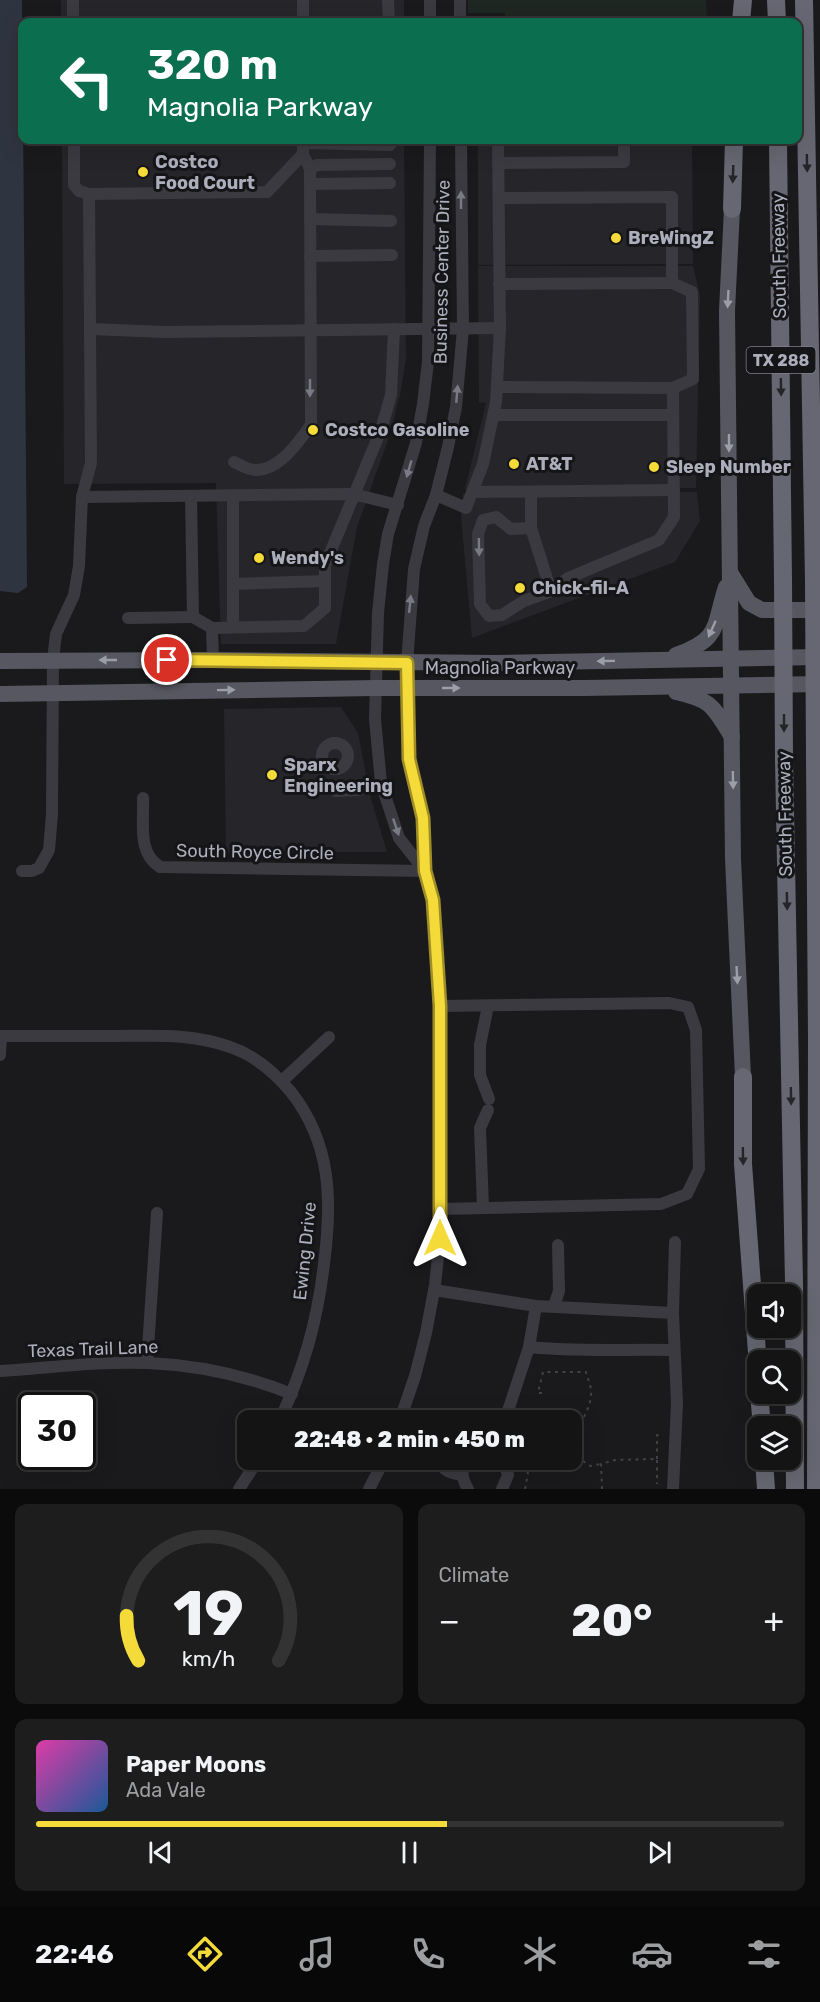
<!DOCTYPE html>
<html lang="en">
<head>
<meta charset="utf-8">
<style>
  :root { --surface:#141415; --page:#1d1d1e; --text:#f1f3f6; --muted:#9d9ea0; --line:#333334; --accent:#f4db3a }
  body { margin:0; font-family:Rubik,sans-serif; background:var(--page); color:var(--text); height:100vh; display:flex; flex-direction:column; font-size:22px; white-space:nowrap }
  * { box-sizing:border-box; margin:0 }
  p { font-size:20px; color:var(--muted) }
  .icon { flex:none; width:33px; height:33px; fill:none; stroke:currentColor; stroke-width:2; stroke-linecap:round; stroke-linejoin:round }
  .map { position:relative; height:1489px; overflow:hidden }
  .sheet { display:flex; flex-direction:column; gap:15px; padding:15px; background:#0b0b0c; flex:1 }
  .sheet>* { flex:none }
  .hud { position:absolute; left:18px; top:18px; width:784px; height:126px; border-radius:12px; box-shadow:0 6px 24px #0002,0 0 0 2px var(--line); background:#0b6e4f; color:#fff; overflow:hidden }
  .buttons { position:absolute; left:747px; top:1284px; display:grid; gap:12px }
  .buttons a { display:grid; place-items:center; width:54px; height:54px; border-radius:12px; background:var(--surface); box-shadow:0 6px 24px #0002,0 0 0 2px var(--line); font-size:30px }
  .speed { position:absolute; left:18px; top:1392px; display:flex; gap:12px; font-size:30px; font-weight:700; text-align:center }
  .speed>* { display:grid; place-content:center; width:78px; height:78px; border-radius:50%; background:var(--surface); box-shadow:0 6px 24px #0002,0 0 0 2px var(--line); line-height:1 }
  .speed .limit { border:3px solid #111; border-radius:9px; background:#fff; color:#111 }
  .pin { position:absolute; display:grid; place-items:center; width:51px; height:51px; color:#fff; margin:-26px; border:3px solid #fff; border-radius:50%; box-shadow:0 2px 6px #0007 }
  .me { position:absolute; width:66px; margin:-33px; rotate:0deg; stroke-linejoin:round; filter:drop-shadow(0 0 4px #0008) }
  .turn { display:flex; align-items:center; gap:21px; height:126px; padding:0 30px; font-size:27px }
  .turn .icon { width:78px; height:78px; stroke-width:2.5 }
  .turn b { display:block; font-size:42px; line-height:51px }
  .big { font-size:45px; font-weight:800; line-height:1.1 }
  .sheet .tile { flex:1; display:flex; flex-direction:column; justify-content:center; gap:9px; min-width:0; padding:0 21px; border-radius:12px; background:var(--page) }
  .sheet .dial { align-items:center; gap:0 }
  .dial svg { height:156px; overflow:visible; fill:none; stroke:var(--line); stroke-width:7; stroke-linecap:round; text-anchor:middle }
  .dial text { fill:var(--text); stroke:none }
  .song { display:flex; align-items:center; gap:18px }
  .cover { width:72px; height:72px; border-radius:9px; background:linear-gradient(135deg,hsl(320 70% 55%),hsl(210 70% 35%)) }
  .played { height:6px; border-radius:3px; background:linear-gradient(90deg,var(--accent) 55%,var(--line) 55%) }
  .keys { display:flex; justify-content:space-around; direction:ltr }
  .heat { display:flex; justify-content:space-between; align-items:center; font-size:33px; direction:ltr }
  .sheet .tiles { flex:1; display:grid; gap:15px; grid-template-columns:1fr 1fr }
  .tile:last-child { grid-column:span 2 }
  .trip { position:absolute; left:237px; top:1410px; width:345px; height:60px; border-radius:12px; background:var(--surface); box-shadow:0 6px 24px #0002,0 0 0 2px var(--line); font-weight:800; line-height:60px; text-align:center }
  .tab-bar { display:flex; height:96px; justify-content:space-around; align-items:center; background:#080808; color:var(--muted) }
  .tab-bar .icon { width:42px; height:42px }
  .tab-bar .selected { color:var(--accent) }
  .tab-bar b { font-size:27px; color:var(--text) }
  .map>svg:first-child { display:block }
  .built { fill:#262529 }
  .green { fill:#1f2722 }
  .water { fill:#2f3540 }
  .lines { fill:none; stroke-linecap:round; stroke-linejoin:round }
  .path { stroke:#404148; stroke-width:2; stroke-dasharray:3 4.5; stroke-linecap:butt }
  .minor { stroke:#3b3a41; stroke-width:12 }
  .major { stroke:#565760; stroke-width:16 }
  .highway { stroke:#666772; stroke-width:18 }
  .highway-bridge { stroke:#666772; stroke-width:18 }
  .oneway { fill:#252529 }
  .oneway2 { fill:#797a84 }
  .oneway3 { fill:#9b9da9 }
  .route-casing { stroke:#9f8e26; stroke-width:15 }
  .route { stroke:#f4db3a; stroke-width:10 }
  .poi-dot { fill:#f4db3a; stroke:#151417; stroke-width:2 }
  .labels { text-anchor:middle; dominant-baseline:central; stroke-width:6; stroke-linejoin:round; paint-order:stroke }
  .shield { fill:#151417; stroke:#7f808a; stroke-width:1.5 }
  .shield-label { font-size:16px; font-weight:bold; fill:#acaebb }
  .poi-label { font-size:18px; font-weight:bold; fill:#acaebb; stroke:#151417; text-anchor:start }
  .street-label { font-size:18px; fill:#acaebb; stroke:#151417 }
</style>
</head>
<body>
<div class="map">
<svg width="820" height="1489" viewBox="0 0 820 1489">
  <rect width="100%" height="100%" fill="#1a1a1c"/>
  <g class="built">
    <rect x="61" y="0" width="343" height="22"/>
    <polygon points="62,140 404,140 406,359 400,395 389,437 357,527 336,644 221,644 216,483 64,484"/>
    <polygon points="478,140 692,140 693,264 478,265"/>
    <polygon points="478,266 693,266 700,295 696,488 465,489 486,403 479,402"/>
    <polygon points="697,492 700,521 675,562 472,638 461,516 463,494"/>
    <polygon points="341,707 358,733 370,795 387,852 226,852 224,709"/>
  </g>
  <polygon class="green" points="468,0 706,0 707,22 505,22 505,13 468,13"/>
  <polygon class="water" points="0,0 22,0 27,587 18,593 0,591"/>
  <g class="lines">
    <g class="path">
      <path d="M542,1393h-4l5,-21h43c2,8 6,15 5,23 -2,30 -38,47 -1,71l11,-2"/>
      <polyline points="657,1459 657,1435 663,1435"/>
      <polyline points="525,1489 528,1474 525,1460"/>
      <polyline points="602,1489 601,1464 615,1460 657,1459 657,1484"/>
    </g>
    <g class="minor">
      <polyline points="73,0 73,22"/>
      <polyline points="303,0 303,22"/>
      <polyline points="388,0 389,22"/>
      <polyline points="430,0 430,22"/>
      <polyline points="460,0 460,22"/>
      <polyline points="74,140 74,185 79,191 89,194"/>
      <polyline points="303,143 390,145"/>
      <polyline points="498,163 624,162 624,140"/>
      <polyline points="310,169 317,165 390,164"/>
      <polyline points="310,184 390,183"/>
      <polyline points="499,198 672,197 672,283 692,292 693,379 673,388 674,517 659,540 568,578 551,591 524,601 502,615 489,616 480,604 478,534 483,520 496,517 511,529 531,528"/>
      <polyline points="310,219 391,221"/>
      <polyline points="310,256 392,255"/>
      <polyline points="499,284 672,283"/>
      <polyline points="91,329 164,332 500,328"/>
      <polyline points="497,387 673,388"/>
      <polyline points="494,415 673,415"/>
      <path d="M234,462c7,3 15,9 23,8 24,-1 41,-28 54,-45l-1,-256 -7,-15"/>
      <polyline points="472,492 674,490"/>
      <polyline points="531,492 531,528 551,591"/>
      <polyline points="233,495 233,627"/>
      <polyline points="436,495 466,508 483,464 496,402 500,328 498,140"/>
      <polyline points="191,496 193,617 212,628 213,660"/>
      <polyline points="82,497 353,494 398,505"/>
      <polyline points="233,584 325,581"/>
      <polyline points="128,618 193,617"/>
      <polyline points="212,628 304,626 325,608 325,565 381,430 391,395 394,329"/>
      <circle cx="335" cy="756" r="13"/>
      <polyline points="336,791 358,790 381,783"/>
      <path d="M143,798c1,24 -6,55 17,69l265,4"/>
      <polyline points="22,871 32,871 39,868 49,850 52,814 53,660 56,634 74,595 79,566 82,497 91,463 89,194 267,192 303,154 303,140"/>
      <polyline points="425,871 399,838 381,783 375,719 378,613 383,564 388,534 416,443 423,404 428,362 430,140"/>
      <polyline points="488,1006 480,1045 480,1075 489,1099"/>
      <path d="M0,1036c38,0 76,0 113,0 41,0 77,-3 117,11 25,8 44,25 61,45 41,52 41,110 33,172 -7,59 -20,103 -44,156"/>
      <polyline points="0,1055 1,1036"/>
      <polyline points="282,1081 329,1037"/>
      <polyline points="483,1208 480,1128 488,1110"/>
      <polyline points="440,1209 661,1204 687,1194 699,1169 696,1030 688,1007 669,1003 440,1006"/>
      <polyline points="434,1290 536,1306 673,1313 677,1403 673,1489"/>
      <polyline points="554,1306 559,1291 558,1245"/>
      <polyline points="673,1313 675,1242"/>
      <polyline points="529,1347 536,1306"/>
      <polyline points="147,1363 157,1213"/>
      <path d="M0,1371c49,-3 99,-10 148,-8 49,2 99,13 144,31"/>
      <polyline points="400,1420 415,1376 426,1333 435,1285 440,1238 440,1006 433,900 425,871 423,818 409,759 407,663 414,569 424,526 436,495 448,447 456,407 463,329 461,140"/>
      <path d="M505,1420l24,-73c48,5 97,2 145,3"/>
      <path d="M441,1460c1,12 10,13 21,15"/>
      <path d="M467,1460c-7,10 -5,19 1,29"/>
      <polyline points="239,1489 258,1460"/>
      <polyline points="369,1489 384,1460"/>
      <polyline points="502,1489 508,1475 503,1460"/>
    </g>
    <g class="major">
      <polyline points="732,209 727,311 733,859 743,1077"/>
      <polyline points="731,574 749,603 762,610 820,610"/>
      <path d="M676,655c45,-16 37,-28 50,-68"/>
      <polyline points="0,661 213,660 496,663 820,657"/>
      <path d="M676,692c36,8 37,14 56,45"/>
      <polyline points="0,694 376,688 584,688 820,684"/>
    </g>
    <g class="highway">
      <polyline points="776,0 777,22"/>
      <polyline points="804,0 814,581"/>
      <polyline points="741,22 743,0"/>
      <polyline points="778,140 783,580"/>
      <polyline points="732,209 734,140"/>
      <polyline points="784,759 794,1283 795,1489"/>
      <polyline points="815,759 817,1040 816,1489"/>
      <polyline points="743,1077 743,1164 758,1366"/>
      <polyline points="759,1394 762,1426"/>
      <polyline points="764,1460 766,1489"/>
    </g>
    <g class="highway-bridge">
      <polyline points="783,580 784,759"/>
      <polyline points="814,581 815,759"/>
    </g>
  </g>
  <defs><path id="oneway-solid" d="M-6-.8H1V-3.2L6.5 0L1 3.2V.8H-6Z" transform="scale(1.5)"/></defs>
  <g class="oneway">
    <use href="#oneway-solid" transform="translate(807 163) rotate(89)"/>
    <use href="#oneway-solid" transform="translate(733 174) rotate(92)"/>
    <use href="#oneway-solid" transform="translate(781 387) rotate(89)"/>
    <use href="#oneway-solid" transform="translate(784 723) rotate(90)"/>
    <use href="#oneway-solid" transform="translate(787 901) rotate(89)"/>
    <use href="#oneway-solid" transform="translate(791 1096) rotate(89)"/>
    <use href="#oneway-solid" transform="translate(743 1156) rotate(89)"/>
  </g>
  <g class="oneway2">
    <use href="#oneway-solid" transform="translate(461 200) rotate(-90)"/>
    <use href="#oneway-solid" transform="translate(310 388) rotate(90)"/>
    <use href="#oneway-solid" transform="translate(457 394) rotate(-85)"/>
    <use href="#oneway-solid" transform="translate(409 469) rotate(106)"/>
    <use href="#oneway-solid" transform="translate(479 547) rotate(89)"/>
    <use href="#oneway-solid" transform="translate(410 604) rotate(-84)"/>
    <use href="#oneway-solid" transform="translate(396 827) rotate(71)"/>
  </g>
  <g class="oneway3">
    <use href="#oneway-solid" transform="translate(728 299) rotate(93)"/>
    <use href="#oneway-solid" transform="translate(729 443) rotate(90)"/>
    <use href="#oneway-solid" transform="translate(712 629) rotate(114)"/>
    <use href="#oneway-solid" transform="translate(108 660) rotate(180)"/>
    <use href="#oneway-solid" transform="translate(606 661) rotate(179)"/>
    <use href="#oneway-solid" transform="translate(451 688)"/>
    <use href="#oneway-solid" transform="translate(226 690) rotate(-1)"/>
    <use href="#oneway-solid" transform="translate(733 780) rotate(89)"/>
    <use href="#oneway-solid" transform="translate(737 975) rotate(87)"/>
  </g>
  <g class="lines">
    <g class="route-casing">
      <polyline id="route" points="167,660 407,663 409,759 423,818 425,871 433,900 440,1006 440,1238"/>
    </g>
    <use href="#route" class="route"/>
  </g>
  <g class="poi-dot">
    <circle cx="143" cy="172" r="6"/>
    <circle cx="616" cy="238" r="6"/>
    <circle cx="313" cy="430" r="6"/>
    <circle cx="514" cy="464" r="6"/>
    <circle cx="654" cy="467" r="6"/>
    <circle cx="259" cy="558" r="6"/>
    <circle cx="520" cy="588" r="6"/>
    <circle cx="272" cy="775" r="6"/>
  </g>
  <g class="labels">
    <rect class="shield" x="746.5" y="347" width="69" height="26" rx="4.5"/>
    <g class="shield-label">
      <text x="781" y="360">TX 288</text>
    </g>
    <g class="poi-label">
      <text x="155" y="162">Costco<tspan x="155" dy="21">Food Court</tspan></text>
      <text x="628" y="238">BreWingZ</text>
      <text x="325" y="430">Costco Gasoline</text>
      <text x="526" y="464">AT&amp;T</text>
      <text x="666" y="467">Sleep Number</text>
      <text x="271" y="558">Wendy's</text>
      <text x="532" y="588">Chick-fil-A</text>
      <text x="284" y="765">Sparx<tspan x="284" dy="21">Engineering</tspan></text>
    </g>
    <g class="street-label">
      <text transform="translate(779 256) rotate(-91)">South Freeway</text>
      <text transform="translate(442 272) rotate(-89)">Business Center Drive</text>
      <text x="500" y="668">Magnolia Parkway</text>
      <text transform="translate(785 814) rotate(-91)">South Freeway</text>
      <text transform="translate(255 852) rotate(1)">South Royce Circle</text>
      <text transform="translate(305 1251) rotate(-84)">Ewing Drive</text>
      <text transform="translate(93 1349) rotate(-2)">Texas Trail Lane</text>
    </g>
  </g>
</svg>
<div class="buttons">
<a><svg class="icon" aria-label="sound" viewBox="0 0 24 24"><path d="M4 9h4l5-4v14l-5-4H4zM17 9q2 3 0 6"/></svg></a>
<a><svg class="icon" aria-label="search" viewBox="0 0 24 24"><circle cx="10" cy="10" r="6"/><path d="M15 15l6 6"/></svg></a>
<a><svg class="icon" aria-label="layers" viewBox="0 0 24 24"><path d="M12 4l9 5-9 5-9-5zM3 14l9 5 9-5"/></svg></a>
</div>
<div class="speed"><div class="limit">30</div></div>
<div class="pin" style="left:167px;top:660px;background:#d93025"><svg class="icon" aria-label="arrive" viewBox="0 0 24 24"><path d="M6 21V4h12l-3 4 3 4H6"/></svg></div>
<svg class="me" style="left:440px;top:1238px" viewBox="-20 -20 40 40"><path d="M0-17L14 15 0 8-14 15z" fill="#f4db3a" stroke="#fff" stroke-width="4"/></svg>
<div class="trip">22:48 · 2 min · 450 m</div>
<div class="hud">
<div class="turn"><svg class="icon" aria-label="left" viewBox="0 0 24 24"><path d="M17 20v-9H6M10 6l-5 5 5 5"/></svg><div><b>320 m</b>Magnolia Parkway</div></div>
</div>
</div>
<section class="sheet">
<div class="tiles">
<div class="tile dial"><svg viewBox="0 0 100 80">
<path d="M14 69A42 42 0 1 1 86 69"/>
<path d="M14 69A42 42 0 0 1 8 46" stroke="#f4db3a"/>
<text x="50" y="56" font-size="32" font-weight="700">19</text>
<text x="50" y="72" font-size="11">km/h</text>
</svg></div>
<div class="tile"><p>Climate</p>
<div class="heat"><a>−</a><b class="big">20°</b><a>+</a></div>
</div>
<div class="tile">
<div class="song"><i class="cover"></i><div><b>Paper Moons</b><p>Ada Vale</p></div></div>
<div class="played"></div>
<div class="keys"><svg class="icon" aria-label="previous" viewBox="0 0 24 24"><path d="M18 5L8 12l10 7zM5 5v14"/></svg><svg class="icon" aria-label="pause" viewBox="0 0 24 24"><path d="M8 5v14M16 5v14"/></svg><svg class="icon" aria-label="next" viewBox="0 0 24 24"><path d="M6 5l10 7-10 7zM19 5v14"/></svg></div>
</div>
</div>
</section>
<nav class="tab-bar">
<b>22:46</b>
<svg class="icon selected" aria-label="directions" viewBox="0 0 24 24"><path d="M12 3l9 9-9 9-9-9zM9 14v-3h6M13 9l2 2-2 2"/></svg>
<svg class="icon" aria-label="music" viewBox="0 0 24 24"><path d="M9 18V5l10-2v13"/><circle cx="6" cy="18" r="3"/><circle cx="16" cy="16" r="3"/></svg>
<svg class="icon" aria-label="phone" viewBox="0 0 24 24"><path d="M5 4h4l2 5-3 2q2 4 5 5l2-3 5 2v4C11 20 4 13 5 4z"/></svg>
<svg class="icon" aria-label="climate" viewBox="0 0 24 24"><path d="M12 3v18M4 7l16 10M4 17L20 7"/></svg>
<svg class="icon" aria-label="car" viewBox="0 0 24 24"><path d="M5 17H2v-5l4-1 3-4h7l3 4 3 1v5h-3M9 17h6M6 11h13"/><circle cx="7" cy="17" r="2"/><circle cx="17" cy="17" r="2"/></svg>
<svg class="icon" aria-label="filters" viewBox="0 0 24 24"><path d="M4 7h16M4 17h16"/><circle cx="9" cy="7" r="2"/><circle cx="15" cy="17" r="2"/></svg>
</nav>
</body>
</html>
